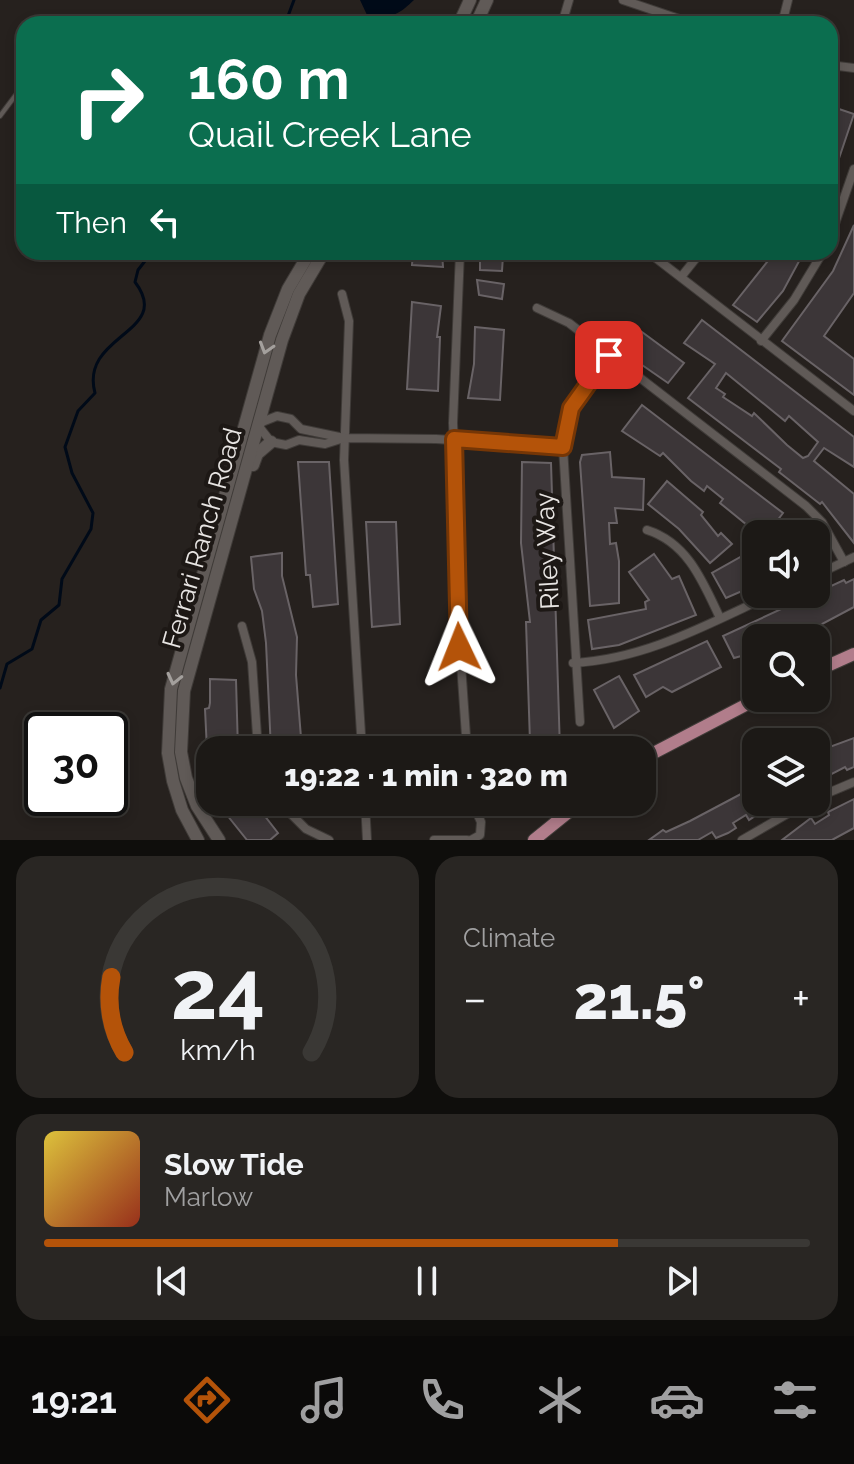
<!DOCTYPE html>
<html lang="en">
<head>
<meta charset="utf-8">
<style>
  :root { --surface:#1c1916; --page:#292623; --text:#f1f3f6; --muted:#a0a0a1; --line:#3a3835; --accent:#b45309 }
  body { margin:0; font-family:Raleway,sans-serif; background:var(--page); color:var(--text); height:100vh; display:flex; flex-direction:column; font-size:30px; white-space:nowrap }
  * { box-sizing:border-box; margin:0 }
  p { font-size:26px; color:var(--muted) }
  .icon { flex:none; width:44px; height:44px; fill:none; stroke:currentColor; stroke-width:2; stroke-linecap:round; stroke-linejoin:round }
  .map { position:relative; height:840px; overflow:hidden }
  .drawer { display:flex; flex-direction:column; gap:16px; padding:16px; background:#0f0e0c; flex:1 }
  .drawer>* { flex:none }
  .guide { position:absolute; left:16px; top:16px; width:822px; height:244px; border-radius:24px; box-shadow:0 4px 12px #0003,0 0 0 2px var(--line); background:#0b6e4f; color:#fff; overflow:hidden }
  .buttons { position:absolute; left:742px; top:520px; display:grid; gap:16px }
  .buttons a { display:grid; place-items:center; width:88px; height:88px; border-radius:16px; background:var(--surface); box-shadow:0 4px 12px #0003,0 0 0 2px var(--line); font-size:40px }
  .speed { position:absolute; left:24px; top:712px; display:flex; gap:16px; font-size:40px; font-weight:700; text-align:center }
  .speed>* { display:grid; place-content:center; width:104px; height:104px; border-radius:50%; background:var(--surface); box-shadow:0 4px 12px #0003,0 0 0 2px var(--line); line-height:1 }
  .speed .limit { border:4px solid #111; border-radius:12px; background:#fff; color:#111 }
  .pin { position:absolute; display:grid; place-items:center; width:68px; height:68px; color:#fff; margin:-34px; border-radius:16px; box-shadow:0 4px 12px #0006 }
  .me { position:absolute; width:88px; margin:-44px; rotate:358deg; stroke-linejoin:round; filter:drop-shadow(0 0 6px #0008) }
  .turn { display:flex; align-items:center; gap:28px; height:168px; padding:0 40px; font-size:36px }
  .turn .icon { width:104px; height:104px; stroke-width:2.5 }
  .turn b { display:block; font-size:56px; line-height:68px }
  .then { display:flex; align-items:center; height:76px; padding:0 40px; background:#0003; gap:16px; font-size:30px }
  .big { font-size:60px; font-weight:800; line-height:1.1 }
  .drawer .card { flex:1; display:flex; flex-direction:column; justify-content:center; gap:12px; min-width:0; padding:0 28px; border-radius:24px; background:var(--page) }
  .drawer .dial { align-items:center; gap:0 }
  .dial svg { height:208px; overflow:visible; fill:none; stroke:var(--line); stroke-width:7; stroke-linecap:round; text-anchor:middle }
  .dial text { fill:var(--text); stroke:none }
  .song { display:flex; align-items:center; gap:24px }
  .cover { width:96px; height:96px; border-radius:12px; background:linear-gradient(135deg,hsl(50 70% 55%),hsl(10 70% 35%)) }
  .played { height:8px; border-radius:4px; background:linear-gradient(90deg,var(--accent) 75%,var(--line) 75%) }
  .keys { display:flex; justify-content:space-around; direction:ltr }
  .heat { display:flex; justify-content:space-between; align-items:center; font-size:44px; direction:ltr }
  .drawer .tiles { flex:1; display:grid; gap:16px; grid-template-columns:1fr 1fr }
  .card:last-child { grid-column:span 2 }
  .trip { position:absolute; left:196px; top:736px; width:460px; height:80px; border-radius:24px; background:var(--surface); box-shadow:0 4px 12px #0003,0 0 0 2px var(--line); font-weight:800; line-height:80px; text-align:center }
  .tab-bar { display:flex; height:128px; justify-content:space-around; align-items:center; background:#0b0a09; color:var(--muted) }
  .tab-bar .icon { width:56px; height:56px }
  .tab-bar .active { color:var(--accent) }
  .tab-bar b { font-size:36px; color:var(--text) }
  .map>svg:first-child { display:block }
  .water { fill:#000a18 }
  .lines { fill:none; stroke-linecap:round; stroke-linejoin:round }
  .stream { stroke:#000a18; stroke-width:3 }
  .building { fill:#3c3638; stroke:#696366; stroke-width:2; fill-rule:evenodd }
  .service-casing { stroke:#3f3b38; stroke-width:6 }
  .minor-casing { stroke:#3f3b38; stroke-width:10 }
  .secondary-casing { stroke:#3f3b38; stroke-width:14 }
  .primary-casing { stroke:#3f3b38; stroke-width:14 }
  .service { stroke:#605a57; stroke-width:4 }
  .minor { stroke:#605a57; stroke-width:8 }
  .secondary { stroke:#605a57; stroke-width:12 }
  .primary { stroke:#b17d8b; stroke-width:12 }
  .oneway { stroke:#a4a09d }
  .route-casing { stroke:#753606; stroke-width:20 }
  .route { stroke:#b45309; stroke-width:14 }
  .labels { text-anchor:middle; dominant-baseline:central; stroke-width:8; stroke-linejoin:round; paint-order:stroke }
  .street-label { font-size:26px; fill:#e8e5e3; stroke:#1d1815 }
</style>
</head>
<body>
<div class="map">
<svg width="854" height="840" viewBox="0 0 854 840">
  <rect width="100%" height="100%" fill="#26211e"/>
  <path class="water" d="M360,0h54c-19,18 -21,16 -47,15z"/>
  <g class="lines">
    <g class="stream">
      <polyline points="285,24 294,0"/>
      <path d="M0,688l7,-24 25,-15 9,-29 18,-15 3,-26 29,-50 2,-16 -21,-40 -7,-26 13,-36 17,-18c-16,-59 79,-60 40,-111l3,-12 14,-18"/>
    </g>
  </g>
  <g class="building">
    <polygon points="830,106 854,114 831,182 830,182"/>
    <polygon points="854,225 854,293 824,336 854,359 854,395 782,341 833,271"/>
    <polygon points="413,252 442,252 443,267 412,265"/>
    <polygon points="775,252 804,252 783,291 757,322 733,305"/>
    <polygon points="480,255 503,256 502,271 480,270"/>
    <polygon points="477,280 504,284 502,299 479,295"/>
    <polygon points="412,302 441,306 437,337 440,337 438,391 407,389"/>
    <path d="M702,320l152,117v30l-30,-19 -10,13 40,33v49l-32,-41 -2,2 -41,-32 2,-3 -93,-71 27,-34 -31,-21zM726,373l59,48 4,-5 29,26 -10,14 -5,2 -16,-13 -33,-32 -2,3 -29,-19 2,-3 -9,-6z"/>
    <polygon points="475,327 504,330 500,400 468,398 474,364"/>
    <polygon points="642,332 684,363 668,383 632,358 634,355 628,350"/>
    <polygon points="642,405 783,513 767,534 758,534 720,503 723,499 707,486 704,491 691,481 663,453 660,456 622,431"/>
    <polygon points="610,452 612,477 644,479 643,510 615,508 617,523 609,523 610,544 616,543 619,561 619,603 590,606 580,462 582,455"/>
    <polygon points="298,462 329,462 338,604 313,607 310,575 306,575"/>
    <polygon points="522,462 551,463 560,750 533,750 534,742 530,742 526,622 530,622 521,543"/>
    <polygon points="667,481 703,512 701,515 718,536 721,533 732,544 710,563 679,529 648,504"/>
    <polygon points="366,522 396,522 400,624 372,627"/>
    <polygon points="282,553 282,576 297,637 296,675 302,750 271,750 266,643 262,611 254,589 251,557"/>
    <polygon points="654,554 672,579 679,576 696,615 619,645 592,649 588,620 646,609 645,602 649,600 629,572"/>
    <polygon points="744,555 746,561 756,556 756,585 726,598 712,573"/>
    <polygon points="854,579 854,607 811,630 809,626 790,635 791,638 756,638 756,652 734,658 723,636 844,580 846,583"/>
    <polygon points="707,641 721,667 672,692 663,687 646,697 634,675"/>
    <polygon points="619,676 639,711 614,728 594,690"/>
    <polygon points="210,679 236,680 238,750 207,750 205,709 209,708 210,703"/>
    <polygon points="854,738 854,767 847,770 845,767 824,778 821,772 816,774 816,752"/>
    <polygon points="756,786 756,802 764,802 767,808 749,820 746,815 733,823 736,828 728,833 716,838 712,832 698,840 649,840 663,830 666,832 690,821"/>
    <polygon points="854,799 854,828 832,840 782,840 811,818 815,824 829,815 828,812"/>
    <polygon points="234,802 254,802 278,833 270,840 247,840 223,810"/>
  </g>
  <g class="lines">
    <g class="service-casing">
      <polyline id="service" points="0,116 24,84"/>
    </g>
    <g class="minor-casing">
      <g id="minor">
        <polyline points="623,0 694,24"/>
        <polyline points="562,24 569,0"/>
        <polyline points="782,24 788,0"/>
        <polyline points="830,65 854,68"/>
        <polyline points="830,238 854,169"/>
        <polyline points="460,252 453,423 459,555 458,621 467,750"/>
        <polyline points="648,252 854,411"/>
        <polyline points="681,277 701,252"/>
        <polyline points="342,294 349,321 344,460 362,750"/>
        <polyline points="537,308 569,323 806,506 822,522 844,562"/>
        <polyline points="761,341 794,300 823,252"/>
        <polyline points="344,438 301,429 291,419 277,416 257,424 271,442 286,445 299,440 325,444 344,438 436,439 563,447"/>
        <path d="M647,530c41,13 56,52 73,88"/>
        <polyline points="816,575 854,557"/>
        <polyline points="242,626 252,662 258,750"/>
        <path d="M573,663c73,-4 135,-39 200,-69"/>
        <polyline points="580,722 563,447 571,408 609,355"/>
        <polyline points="816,798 854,782"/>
        <polyline points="279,802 306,829 329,840"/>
        <polyline points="365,802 367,840"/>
        <polyline points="434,840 467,840"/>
        <polyline points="471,840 480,835 481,822 472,802"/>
        <polyline points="742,840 808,802"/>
      </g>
    </g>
    <g class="secondary-casing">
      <g id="secondary">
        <polyline points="459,24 470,0"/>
        <polyline points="476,24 487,0"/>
        <polyline points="253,465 257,454 271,442"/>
        <polyline points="198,840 182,810 173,781 168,753 171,689 270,335 288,289 310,252"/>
        <polyline points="219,840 197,806 186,778 181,752 184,691 282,340 299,294 324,252"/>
      </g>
    </g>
    <g class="primary-casing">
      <g id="primary">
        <polyline points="816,671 854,654"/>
        <polyline points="642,759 759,698"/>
        <polyline points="534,840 581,802"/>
      </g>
    </g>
    <use href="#service" class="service"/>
    <use href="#minor" class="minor"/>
    <use href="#secondary" class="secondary"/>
    <use href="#primary" class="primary"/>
  </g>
  <defs><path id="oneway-chevron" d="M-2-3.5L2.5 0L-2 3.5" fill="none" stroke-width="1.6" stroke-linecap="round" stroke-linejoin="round" transform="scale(2)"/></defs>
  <g class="oneway">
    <use href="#oneway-chevron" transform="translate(266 348) rotate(107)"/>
    <use href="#oneway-chevron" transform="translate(174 679) rotate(103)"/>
  </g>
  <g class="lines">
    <g class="route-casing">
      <polyline id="route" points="459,647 454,439 563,447 571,408 609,355"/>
    </g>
    <use href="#route" class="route"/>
  </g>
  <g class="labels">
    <g class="street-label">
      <text transform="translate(202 538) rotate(-74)">Ferrari Ranch Road</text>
      <text transform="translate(547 551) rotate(-93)">Riley Way</text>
    </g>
  </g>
</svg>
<div class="buttons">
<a><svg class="icon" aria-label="sound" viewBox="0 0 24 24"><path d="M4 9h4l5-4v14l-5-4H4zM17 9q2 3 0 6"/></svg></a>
<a><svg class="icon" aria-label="search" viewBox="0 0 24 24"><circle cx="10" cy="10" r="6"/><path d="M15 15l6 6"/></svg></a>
<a><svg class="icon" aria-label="layers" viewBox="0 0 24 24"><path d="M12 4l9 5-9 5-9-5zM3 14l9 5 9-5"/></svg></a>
</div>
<div class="speed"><div class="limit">30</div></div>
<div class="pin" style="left:609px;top:355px;background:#d93025"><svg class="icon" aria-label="arrive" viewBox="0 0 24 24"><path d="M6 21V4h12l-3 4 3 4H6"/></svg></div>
<svg class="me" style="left:459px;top:647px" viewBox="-20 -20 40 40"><path d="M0-17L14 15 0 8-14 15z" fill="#b45309" stroke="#fff" stroke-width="4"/></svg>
<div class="trip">19:22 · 1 min · 320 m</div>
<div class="guide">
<div class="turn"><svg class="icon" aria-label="right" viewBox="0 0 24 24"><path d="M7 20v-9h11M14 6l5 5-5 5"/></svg><div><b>160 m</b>Quail Creek Lane</div></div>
<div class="then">Then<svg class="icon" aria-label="left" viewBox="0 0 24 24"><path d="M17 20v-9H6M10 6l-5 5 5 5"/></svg></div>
</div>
</div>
<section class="drawer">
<div class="tiles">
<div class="card dial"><svg viewBox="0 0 100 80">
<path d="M14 69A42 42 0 1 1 86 69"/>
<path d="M14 69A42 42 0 0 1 9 40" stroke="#b45309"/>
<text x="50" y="56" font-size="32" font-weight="700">24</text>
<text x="50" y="72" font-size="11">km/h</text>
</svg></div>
<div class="card"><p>Climate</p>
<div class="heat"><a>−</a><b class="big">21.5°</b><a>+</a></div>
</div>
<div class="card">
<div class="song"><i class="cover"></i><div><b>Slow Tide</b><p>Marlow</p></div></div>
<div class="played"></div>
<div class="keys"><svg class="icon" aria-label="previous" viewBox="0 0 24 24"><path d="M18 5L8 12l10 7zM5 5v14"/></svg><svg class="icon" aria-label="pause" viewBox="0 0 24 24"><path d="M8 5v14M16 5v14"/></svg><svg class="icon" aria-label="next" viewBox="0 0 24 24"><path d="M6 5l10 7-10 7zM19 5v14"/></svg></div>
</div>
</div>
</section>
<nav class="tab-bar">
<b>19:21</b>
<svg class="icon active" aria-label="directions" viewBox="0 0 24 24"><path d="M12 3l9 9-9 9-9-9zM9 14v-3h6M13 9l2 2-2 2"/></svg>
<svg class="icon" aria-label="music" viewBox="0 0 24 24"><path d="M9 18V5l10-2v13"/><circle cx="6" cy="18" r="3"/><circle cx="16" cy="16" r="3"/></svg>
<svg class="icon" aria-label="phone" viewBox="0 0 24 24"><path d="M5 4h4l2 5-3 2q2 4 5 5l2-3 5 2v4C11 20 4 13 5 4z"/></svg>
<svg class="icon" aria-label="climate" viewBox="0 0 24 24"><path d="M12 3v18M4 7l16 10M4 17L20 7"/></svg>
<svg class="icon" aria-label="car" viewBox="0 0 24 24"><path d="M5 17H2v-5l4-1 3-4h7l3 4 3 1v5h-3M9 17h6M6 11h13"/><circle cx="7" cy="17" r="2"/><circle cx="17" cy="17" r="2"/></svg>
<svg class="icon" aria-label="filters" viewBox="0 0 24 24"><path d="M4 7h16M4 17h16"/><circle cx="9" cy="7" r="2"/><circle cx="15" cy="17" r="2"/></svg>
</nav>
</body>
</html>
